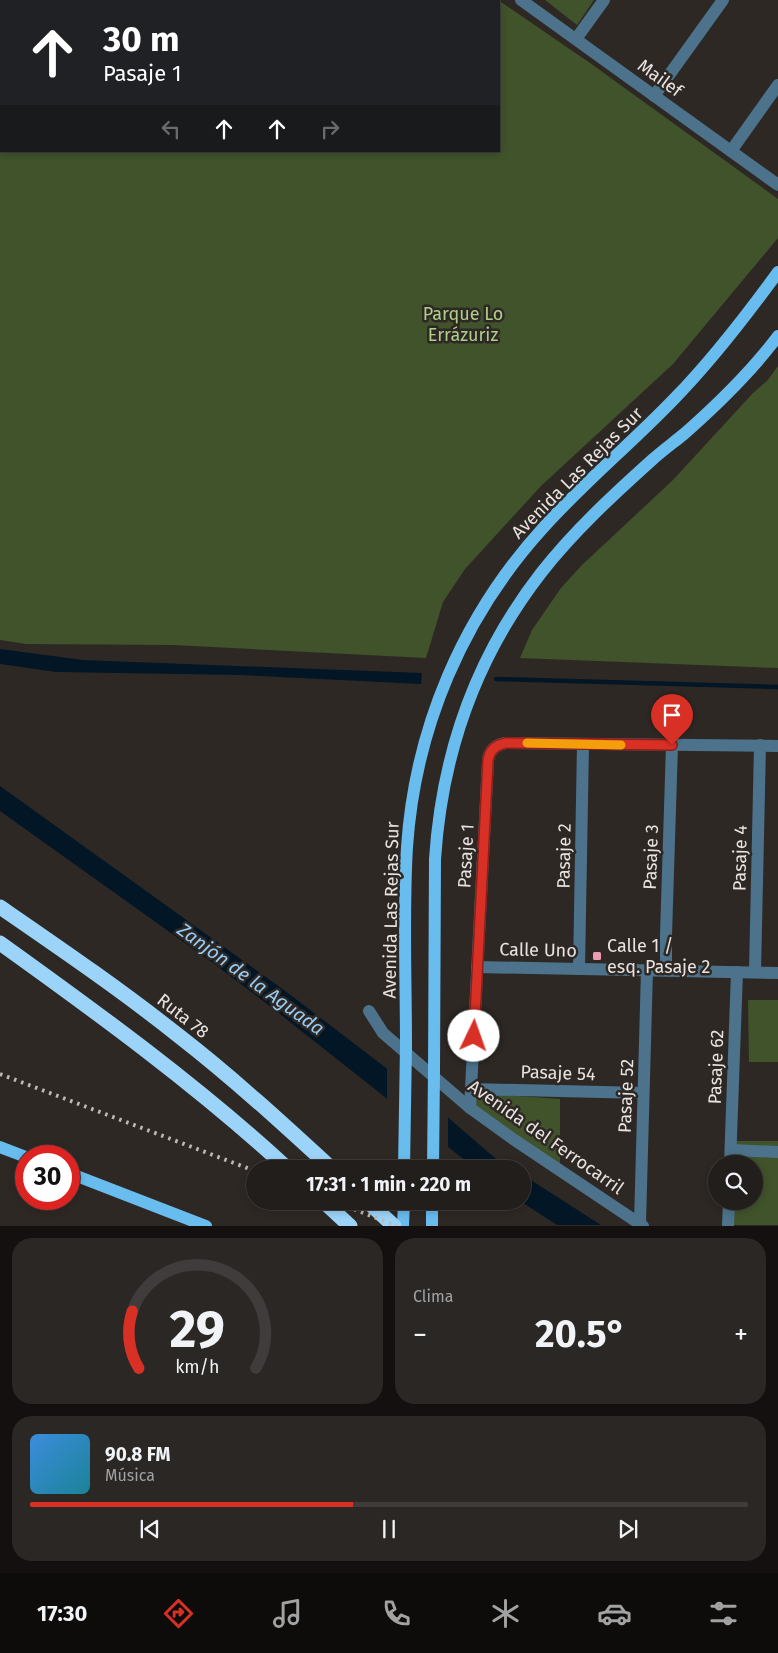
<!DOCTYPE html>
<html lang="es">
<head>
<meta charset="utf-8">
<style>
  :root { --surface:#221e1c; --page:#2a2725; --text:#f1f3f6; --muted:#a2a2a3; --line:#3f3c3b; --accent:#d93025 }
  body { margin:0; font-family:"Fira Sans",sans-serif; background:var(--page); color:var(--text); height:100vh; display:flex; flex-direction:column; font-size:19px; white-space:nowrap }
  * { box-sizing:border-box; margin:0 }
  p { font-size:16px; color:var(--muted) }
  .icon { flex:none; width:28px; height:28px; fill:none; stroke:currentColor; stroke-width:2; stroke-linecap:round; stroke-linejoin:round }
  .map { position:relative; height:1226px; overflow:hidden }
  .panel { display:flex; flex-direction:column; gap:12px; padding:12px; background:#13100f; flex:1 }
  .panel>* { flex:none }
  .banner { position:absolute; left:0px; top:0px; width:500px; height:152px; box-shadow:0 2px 8px #0003,0 0 0 1px var(--line); background:#202124; color:#fff; overflow:hidden }
  .tools { position:absolute; left:708px; top:1155px; display:grid; gap:10px }
  .tools a { display:grid; place-items:center; width:55px; height:55px; border-radius:50%; background:var(--surface); box-shadow:0 2px 8px #0003,0 0 0 1px var(--line); font-size:25px }
  .speed { position:absolute; left:15px; top:1145px; display:flex; gap:10px; font-size:25px; font-weight:700; text-align:center }
  .speed>* { display:grid; place-content:center; width:65px; height:65px; border-radius:50%; background:var(--surface); box-shadow:0 2px 8px #0003,0 0 0 1px var(--line); line-height:1 }
  .speed .limit { border:8px solid #d22; background:#fff; color:#111 }
  .pin { position:absolute; display:grid; place-items:center; width:42px; height:42px; color:#fff; margin:-51px -21px; border-radius:50% 50% 50% 0; rotate:-45deg; box-shadow:0 0 5px #0007 }
  .pin .icon { rotate:45deg }
  .me { position:absolute; width:55px; margin:-28px; rotate:3deg; stroke-linejoin:round; filter:drop-shadow(0 0 4px #0008) }
  .turn { display:flex; align-items:center; gap:18px; height:105px; padding:0 20px; font-size:22px }
  .turn .icon { width:65px; height:65px; stroke-width:2.5 }
  .turn b { display:block; font-size:35px; line-height:42px }
  .lanes { display:flex; align-items:center; height:48px; padding:0 20px; background:#0003; justify-content:center; gap:25px; direction:ltr }
  .lanes .off { opacity:.35 }
  .big { font-size:38px; font-weight:700; line-height:1.1 }
  .panel .tile { flex:1; display:flex; flex-direction:column; justify-content:center; gap:8px; min-width:0; padding:0 18px; border-radius:20px; background:var(--page) }
  .panel .dial { align-items:center; gap:0 }
  .dial svg { height:130px; overflow:visible; fill:none; stroke:var(--line); stroke-width:7; stroke-linecap:round; text-anchor:middle }
  .dial text { fill:var(--text); stroke:none }
  .song { display:flex; align-items:center; gap:15px }
  .cover { width:60px; height:60px; border-radius:8px; background:linear-gradient(135deg,hsl(210 70% 55%),hsl(190 70% 35%)) }
  .played { height:5px; border-radius:2px; background:linear-gradient(90deg,var(--accent) 45%,var(--line) 45%) }
  .keys { display:flex; justify-content:space-around; direction:ltr }
  .heat { display:flex; justify-content:space-between; align-items:center; font-size:28px; direction:ltr }
  .panel .tiles { flex:1; display:grid; gap:12px; grid-template-columns:1fr 1fr }
  .tile:last-child { grid-column:span 2 }
  .trip { position:absolute; left:246px; top:1160px; width:285px; height:50px; border-radius:25px; background:var(--surface); box-shadow:0 2px 8px #0003,0 0 0 1px var(--line); font-weight:700; line-height:50px; text-align:center }
  .tab-bar { display:flex; height:80px; justify-content:space-around; align-items:center; background:#0e0c0b; color:var(--muted) }
  .tab-bar .icon { width:35px; height:35px }
  .tab-bar .active { color:var(--accent) }
  .tab-bar b { font-size:22px; color:var(--text) }
  .map>svg:first-child { display:block }
  .green { fill:#40532a; fill-rule:evenodd }
  .water { fill:#021625 }
  .pier { fill:#2e2825 }
  .lines { fill:none; stroke-linecap:round; stroke-linejoin:round }
  .stream { stroke:#021625; stroke-width:4.5 }
  .minor { stroke:#4c738b; stroke-width:12 }
  .major { stroke:#68bcee; stroke-width:12 }
  .highway { stroke:#9cd4f9; stroke-width:15 }
  .rail { stroke:#beb9b7; stroke-width:4; stroke-dasharray:2.5 5; stroke-linecap:butt }
  .major-bridge { stroke:#68bcee; stroke-width:12 }
  .route-casing { stroke:#8d1f18; stroke-width:12 }
  .route { stroke:#d93025; stroke-width:9 }
  .slow { stroke:#f59e0b; stroke-width:9 }
  .poi-dot { fill:#f19ab3; stroke:#2e2825; stroke-width:2 }
  .labels { text-anchor:middle; dominant-baseline:central; stroke-width:5; stroke-linejoin:round; paint-order:stroke }
  .street-label { font-size:18px; fill:#e8e3e1; stroke:#2e2825 }
  .park-label { font-size:18px; fill:#afcf89; stroke:#2e2825 }
  .poi-label { font-size:18px; fill:#e8e3e1; stroke:#2e2825; text-anchor:start }
  .water-label { font-size:19px; font-style:italic; fill:#97ccf4; stroke:#2e2825 }
</style>
</head>
<body>
<div class="map">
<svg width="778" height="1226" viewBox="0 0 778 1226">
  <rect width="100%" height="100%" fill="#2e2825"/>
  <g class="green">
    <path d="M0,0h498l92,63 188,136v39l-105,126 -132,122 -76,83 -22,33 -17,56 -252,-13 -148,-1 -26,-4zM1,1h498v150h-498z"/>
    <polygon points="545,0 594,0 577,25"/>
    <polygon points="778,366 778,668 520,658 532,630 561,588 582,565 673,480 753,393 767,381"/>
    <polygon points="748,1000 778,1000 778,1062 749,1062"/>
    <polygon points="474,1093 560,1099 560,1166 474,1105"/>
    <polygon points="734,1141 778,1141 778,1225 734,1225 734,1201 754,1201 754,1164 734,1164"/>
  </g>
  <g class="water">
    <polygon points="0,649 83,660 422,673 421,684 241,675 56,672 0,664"/>
    <polygon points="0,786 288,993 424,1097 495,1158 513,1169 476,1169 271,1007 213,963 0,811"/>
    <polygon points="523,1175 601,1225 557,1225 520,1201 522,1201"/>
  </g>
  <polygon class="pier" points="387,1066 448,1115 448,1150 387,1102"/>
  <g class="lines">
    <polyline class="stream" points="496,679 778,687"/>
    <g class="minor">
      <polyline points="521,0 778,185"/>
      <polyline points="576,39 604,0"/>
      <polyline points="654,96 723,0"/>
      <polyline points="731,151 778,85"/>
      <polyline points="477,967 778,973"/>
      <polyline points="579,969 583,744"/>
      <polyline points="666,970 666,935 672,745"/>
      <polyline points="755,972 760,745"/>
      <polyline points="369,1011 383,1033 470,1108 513,1139 643,1226"/>
      <polyline points="471,1089 643,1093"/>
      <path d="M470,1108l18,-347c1,-10 7,-16 17,-18l273,3"/>
      <polyline points="731,1150 778,1152"/>
      <polyline points="730,1164 737,972"/>
      <polyline points="640,1223 647,970"/>
      <polyline points="728,1226 729,1201"/>
    </g>
    <g class="major">
      <path d="M406,1046c0,-67 -3,-133 1,-199 8,-119 56,-231 136,-319 41,-46 89,-85 132,-130 38,-39 71,-82 103,-126"/>
      <path d="M434,1071l1,-212c7,-106 40,-201 106,-286 32,-41 72,-78 111,-113 10,-9 21,-17 32,-26 34,-30 67,-62 94,-98"/>
      <polyline points="0,1147 26,1157"/>
      <polyline points="69,1173 206,1226"/>
      <polyline points="403,1226 404,1201"/>
      <polyline points="432,1226 432,1201"/>
    </g>
    <g class="highway">
      <path d="M0,907c61,42 121,83 179,129 54,42 103,87 153,133"/>
      <path d="M0,943c99,71 198,143 288,226"/>
      <polyline points="323,1201 350,1226"/>
      <polyline points="367,1201 394,1226"/>
    </g>
    <g class="rail">
      <polyline points="0,1074 255,1171"/>
      <polyline points="333,1201 397,1226"/>
    </g>
    <g class="major-bridge">
      <polyline points="404,1169 406,1046"/>
      <polyline points="433,1169 434,1071"/>
    </g>
  </g>
  <g class="lines">
    <g class="route-casing">
      <path id="route" d="M474,1036l14,-275c1,-10 7,-16 18,-18l166,2"/>
    </g>
    <use href="#route" class="route"/>
    <polyline class="slow" points="527,743 621,745"/>
  </g>
  <rect class="poi-dot" x="592" y="951" width="10" height="10" rx="2.5"/>
  <g class="labels">
    <g class="street-label">
      <text transform="translate(660 78) rotate(36)">Mailef</text>
      <text transform="translate(577 473) rotate(-45)">Avenida Las Rejas Sur</text>
      <text transform="translate(466 856) rotate(-87)">Pasaje 1</text>
      <text transform="translate(564 856) rotate(-89)">Pasaje 2</text>
      <text transform="translate(651 857) rotate(-88)">Pasaje 3</text>
      <text transform="translate(740 858) rotate(-89)">Pasaje 4</text>
      <text transform="translate(391 910) rotate(-89)">Avenida Las Rejas Sur</text>
      <text transform="translate(538 950) rotate(1)">Calle Uno</text>
      <text transform="translate(183 1016) rotate(38)">Ruta 78</text>
      <text transform="translate(716 1067) rotate(-88)">Pasaje 62</text>
      <text transform="translate(558 1073) rotate(2)">Pasaje 54</text>
      <text transform="translate(626 1096) rotate(-88)">Pasaje 52</text>
      <text transform="translate(546 1137) rotate(35)">Avenida del Ferrocarril</text>
    </g>
    <g class="park-label">
      <text x="463" y="314">Parque Lo<tspan x="463" dy="21">Errázuriz</tspan></text>
    </g>
    <g class="poi-label">
      <text x="607" y="946">Calle 1 /<tspan x="607" dy="21">esq. Pasaje 2</tspan></text>
    </g>
    <g class="water-label">
      <text transform="translate(251 979) rotate(36)">Zanjón de la Aguada</text>
    </g>
  </g>
</svg>
<div class="tools">
<a><svg class="icon" aria-label="search" viewBox="0 0 24 24"><circle cx="10" cy="10" r="6"/><path d="M15 15l6 6"/></svg></a>
</div>
<div class="speed"><div class="limit">30</div></div>
<div class="pin" style="left:672px;top:745px;background:#d93025"><svg class="icon" aria-label="arrive" viewBox="0 0 24 24"><path d="M6 21V4h12l-3 4 3 4H6"/></svg></div>
<svg class="me" style="left:474px;top:1036px" viewBox="-20 -20 40 40"><circle r="19" fill="#fff"/><path d="M0-13L10 11 0 6-10 11z" fill="#d93025"/></svg>
<div class="trip">17:31 · 1 min · 220 m</div>
<div class="banner">
<div class="turn"><svg class="icon" aria-label="ahead" viewBox="0 0 24 24"><path d="M12 20V5M6 11l6-6 6 6"/></svg><div><b>30 m</b>Pasaje 1</div></div>
<div class="lanes"><svg class="icon off" aria-label="left" viewBox="0 0 24 24"><path d="M17 20v-9H6M10 6l-5 5 5 5"/></svg><svg class="icon" aria-label="ahead" viewBox="0 0 24 24"><path d="M12 20V5M6 11l6-6 6 6"/></svg><svg class="icon" aria-label="ahead" viewBox="0 0 24 24"><path d="M12 20V5M6 11l6-6 6 6"/></svg><svg class="icon off" aria-label="right" viewBox="0 0 24 24"><path d="M7 20v-9h11M14 6l5 5-5 5"/></svg></div>
</div>
</div>
<section class="panel">
<div class="tiles">
<div class="tile dial"><svg viewBox="0 0 100 80">
<path d="M14 69A42 42 0 1 1 86 69"/>
<path d="M14 69A42 42 0 0 1 10 34" stroke="#d93025"/>
<text x="50" y="56" font-size="32" font-weight="700">29</text>
<text x="50" y="72" font-size="11">km/h</text>
</svg></div>
<div class="tile"><p>Clima</p>
<div class="heat"><a>−</a><b class="big">20.5°</b><a>+</a></div>
</div>
<div class="tile">
<div class="song"><i class="cover"></i><div><b>90.8 FM</b><p>Música</p></div></div>
<div class="played"></div>
<div class="keys"><svg class="icon" aria-label="previous" viewBox="0 0 24 24"><path d="M18 5L8 12l10 7zM5 5v14"/></svg><svg class="icon" aria-label="pause" viewBox="0 0 24 24"><path d="M8 5v14M16 5v14"/></svg><svg class="icon" aria-label="next" viewBox="0 0 24 24"><path d="M6 5l10 7-10 7zM19 5v14"/></svg></div>
</div>
</div>
</section>
<nav class="tab-bar">
<b>17:30</b>
<svg class="icon active" aria-label="directions" viewBox="0 0 24 24"><path d="M12 3l9 9-9 9-9-9zM9 14v-3h6M13 9l2 2-2 2"/></svg>
<svg class="icon" aria-label="music" viewBox="0 0 24 24"><path d="M9 18V5l10-2v13"/><circle cx="6" cy="18" r="3"/><circle cx="16" cy="16" r="3"/></svg>
<svg class="icon" aria-label="phone" viewBox="0 0 24 24"><path d="M5 4h4l2 5-3 2q2 4 5 5l2-3 5 2v4C11 20 4 13 5 4z"/></svg>
<svg class="icon" aria-label="climate" viewBox="0 0 24 24"><path d="M12 3v18M4 7l16 10M4 17L20 7"/></svg>
<svg class="icon" aria-label="car" viewBox="0 0 24 24"><path d="M5 17H2v-5l4-1 3-4h7l3 4 3 1v5h-3M9 17h6M6 11h13"/><circle cx="7" cy="17" r="2"/><circle cx="17" cy="17" r="2"/></svg>
<svg class="icon" aria-label="filters" viewBox="0 0 24 24"><path d="M4 7h16M4 17h16"/><circle cx="9" cy="7" r="2"/><circle cx="15" cy="17" r="2"/></svg>
</nav>
</body>
</html>
